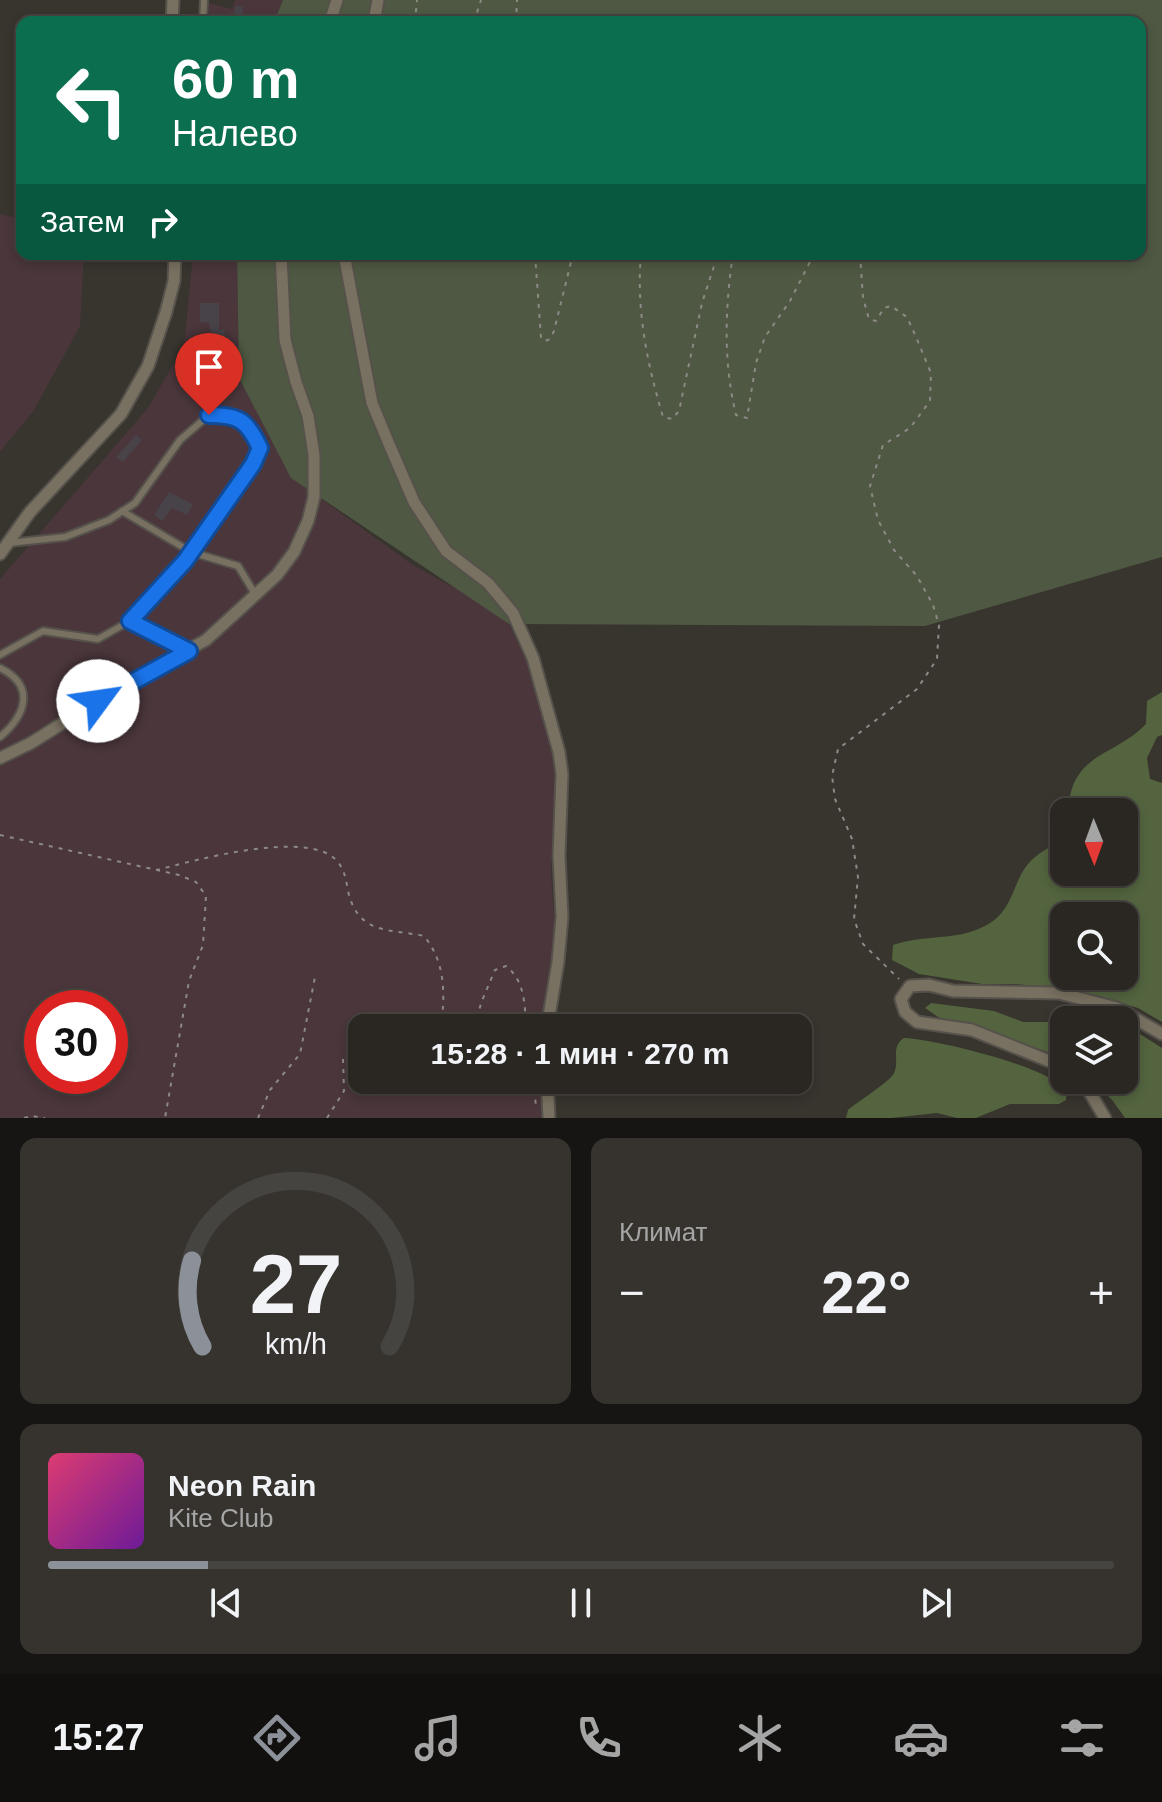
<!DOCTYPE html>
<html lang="ru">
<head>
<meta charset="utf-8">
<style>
  :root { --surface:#2a2722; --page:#36332f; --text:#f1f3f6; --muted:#a5a5a5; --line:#464440; --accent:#8c9099 }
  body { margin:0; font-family:Helvetica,sans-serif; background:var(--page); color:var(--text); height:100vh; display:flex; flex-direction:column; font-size:30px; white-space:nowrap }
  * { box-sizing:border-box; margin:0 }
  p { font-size:26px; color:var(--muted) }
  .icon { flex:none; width:44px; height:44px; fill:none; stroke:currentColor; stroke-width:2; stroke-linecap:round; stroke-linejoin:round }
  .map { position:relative; height:1118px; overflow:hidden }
  .side { display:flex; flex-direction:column; gap:20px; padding:20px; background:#171513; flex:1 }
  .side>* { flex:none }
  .hud { position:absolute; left:16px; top:16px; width:1130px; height:244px; border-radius:16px; box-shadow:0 4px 12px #0003,0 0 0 2px var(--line); background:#0b6e4f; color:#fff; overflow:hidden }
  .needle { width:52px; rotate:179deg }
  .controls { position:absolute; left:1050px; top:798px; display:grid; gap:16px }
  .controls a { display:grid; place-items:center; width:88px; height:88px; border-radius:16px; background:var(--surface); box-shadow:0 4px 12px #0003,0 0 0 2px var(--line); font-size:40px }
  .speed { position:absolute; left:24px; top:990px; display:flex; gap:16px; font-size:40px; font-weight:700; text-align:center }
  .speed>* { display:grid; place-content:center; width:104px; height:104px; border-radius:50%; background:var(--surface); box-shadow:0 4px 12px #0003,0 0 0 2px var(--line); line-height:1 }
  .speed .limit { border:12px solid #d22; background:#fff; color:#111 }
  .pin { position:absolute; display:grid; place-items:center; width:68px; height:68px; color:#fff; margin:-82px -34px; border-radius:50% 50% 50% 0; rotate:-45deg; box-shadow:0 0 8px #0007 }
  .pin .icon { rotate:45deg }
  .me { position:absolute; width:88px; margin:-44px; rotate:59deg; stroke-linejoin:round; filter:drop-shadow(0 0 6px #0008) }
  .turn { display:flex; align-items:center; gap:28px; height:168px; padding:0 24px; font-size:36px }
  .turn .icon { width:104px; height:104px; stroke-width:2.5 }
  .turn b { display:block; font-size:56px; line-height:68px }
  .then { display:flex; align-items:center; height:76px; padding:0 24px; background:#0003; gap:16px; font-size:30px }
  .big { font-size:60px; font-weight:600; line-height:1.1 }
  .side .card { flex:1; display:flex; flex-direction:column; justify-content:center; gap:12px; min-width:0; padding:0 28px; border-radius:16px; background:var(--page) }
  .side .dial { align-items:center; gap:0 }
  .dial svg { height:208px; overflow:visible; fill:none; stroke:var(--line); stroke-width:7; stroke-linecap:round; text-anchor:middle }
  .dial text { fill:var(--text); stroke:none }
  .song { display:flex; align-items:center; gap:24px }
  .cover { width:96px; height:96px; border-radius:12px; background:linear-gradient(135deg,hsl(340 70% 55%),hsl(280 70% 35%)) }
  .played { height:8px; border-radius:4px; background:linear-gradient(90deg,var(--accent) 15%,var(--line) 15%) }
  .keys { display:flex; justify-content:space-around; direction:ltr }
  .heat { display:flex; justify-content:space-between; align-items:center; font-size:44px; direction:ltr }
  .side .tiles { flex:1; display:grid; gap:20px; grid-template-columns:1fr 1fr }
  .card:last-child { grid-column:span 2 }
  .trip { position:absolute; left:348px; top:1014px; width:464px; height:80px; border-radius:16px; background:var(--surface); box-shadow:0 4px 12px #0003,0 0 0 2px var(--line); font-weight:600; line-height:80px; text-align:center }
  .tabs { display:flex; height:128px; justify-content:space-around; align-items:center; background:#11100e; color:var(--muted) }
  .tabs .icon { width:56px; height:56px }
  .tabs .selected { color:var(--accent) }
  .tabs b { font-size:36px; color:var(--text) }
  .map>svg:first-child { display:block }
  .industrial { fill:#4a363b; fill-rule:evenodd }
  .green { fill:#4e5842 }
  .forest { fill:#53643f; fill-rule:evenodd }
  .building { fill:#474349 }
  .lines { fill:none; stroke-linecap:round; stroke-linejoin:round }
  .service-casing { stroke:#55514b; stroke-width:10 }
  .minor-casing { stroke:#55514b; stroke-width:15 }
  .path { stroke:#8d8a85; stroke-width:2; stroke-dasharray:4 6; stroke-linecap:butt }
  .service { stroke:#787060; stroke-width:6 }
  .minor { stroke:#787060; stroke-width:11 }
  .route-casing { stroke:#114b97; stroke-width:20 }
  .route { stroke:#1a73e8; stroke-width:14 }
</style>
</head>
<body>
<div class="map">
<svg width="1162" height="1118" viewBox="0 0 1162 1118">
  <rect width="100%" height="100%" fill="#38342e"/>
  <g class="industrial">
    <polygon points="235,0 283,0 274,22 209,22 209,3 232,9"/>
    <polygon points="0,214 22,219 22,254 84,254 80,326 34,410 0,452"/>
    <path d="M193,254h44l2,123 52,100 122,88 73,40 23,19 26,55 21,85 -5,108 4,60 -11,96h-182v52h180l3,38h-545v-539l148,-171 36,-62zM42,1008h68v68h-68z"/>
  </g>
  <polygon class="green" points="283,0 1162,0 1162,557 925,626 509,624 291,478 239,378 237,254 1140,254 1140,22 274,22"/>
  <g class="forest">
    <path d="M1162,692v43l-5,2 -10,21 3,21 12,4v239l-24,-14 -64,-18 -59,-6h-33l-63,-10 -27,-14 1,-15c34,-12 69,-2 100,-24 20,-14 21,-41 35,-57 9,-11 24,-18 36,-25v33h60v-60h-56c3,-60 45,-54 78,-88l1,-23zM1064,916h60v60h-60z"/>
    <polygon points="931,1003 994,1011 1023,1022 1064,1022 1064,1058 998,1034 938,1017 925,1008"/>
    <polygon points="1124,1024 1162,1048 1162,1118 1125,1118 1113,1101 1092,1080 1124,1080"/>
    <path d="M904,1038c30,1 143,28 160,51 3,5 2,6 2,11l-7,4h-49l-34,14h-19l-20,-5 -46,5h-45l2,-8c9,-8 43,-29 46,-37 6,-13 -4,-26 10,-35z"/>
  </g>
  <g class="building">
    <polygon points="235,6 243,7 241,22 232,22"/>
    <polygon points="200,303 219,303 219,330 224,329 231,373 218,376 209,322 200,322"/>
    <polygon points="136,435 142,440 123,462 116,457"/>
    <polygon points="169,492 193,504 187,515 172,508 162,521 154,515"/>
  </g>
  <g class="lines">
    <g class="service-casing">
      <g id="service">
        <polyline points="203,22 204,0"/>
        <polyline points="122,511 191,552 238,566 255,594"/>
        <polyline points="130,621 187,650"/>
        <path d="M0,655l43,-24 55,8 32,-18 55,-60 68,-97 7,-16c-13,-28 -21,-32 -51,-33l-29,25 -45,63 -26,17 -44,17 -56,6"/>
        <path d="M0,668c36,18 26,47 0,69"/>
      </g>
    </g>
    <g class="minor-casing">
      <g id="minor">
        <polyline points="172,22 173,0"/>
        <polyline points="330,22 337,0"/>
        <polyline points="374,22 378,0"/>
        <polyline points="344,254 372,403 389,444 414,502 446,551 488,583 513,613 533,658 559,752 562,774 559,856 562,917 558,962 547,1028"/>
        <polyline points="0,554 30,512 121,414 148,366 166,312 174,281 175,254"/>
        <polyline points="0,758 31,743 120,687 206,640 277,575 294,552 308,521 314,497 314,455 308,416 296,382 285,340 281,254"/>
        <polyline points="1064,1067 972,1030 917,1022 905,1012 901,999 910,986 929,985 953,991 1059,993 1117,1008 1162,1034"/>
        <polyline points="547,1080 549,1118"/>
        <polyline points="1078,1080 1089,1091 1105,1118"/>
      </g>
    </g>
    <g class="path">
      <polyline points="415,22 417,0"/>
      <polyline points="474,22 481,0"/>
      <polyline points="516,22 517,0"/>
      <polyline points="535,254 541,338 545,341 550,339 554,331 573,254"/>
      <path d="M641,254c-5,56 6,109 22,163l9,2 7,-8 23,-108 16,-49"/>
      <path d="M733,254c-8,54 -10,107 3,161l11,3 9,-55 9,-26 25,-36 24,-47"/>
      <polyline points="860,254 863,298 869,319 876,321 884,308 891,306 907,317 916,337 931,373 930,401 910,428 883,445 870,486 878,520 894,550 917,576 933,605 939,625 937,659 917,689 838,749 832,776 835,799 852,839 858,877 854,919 863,944 899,979"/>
      <polyline points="0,835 179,875 196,882 206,896 203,945 189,981 165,1118"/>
      <path d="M156,870c38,-9 152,-42 181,-9 9,10 9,22 12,34 11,40 43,34 75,41 22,27 21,58 17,92"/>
      <path d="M475,1028l6,-25 14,-33 11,-4c19,15 19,39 20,62"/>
      <polyline points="532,1080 536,1105"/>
      <polyline points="24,1118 32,1116 45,1118"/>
      <polyline points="258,1118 270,1090 300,1054 315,977"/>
      <polyline points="327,1118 344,1091 343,1058"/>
    </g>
    <use href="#service" class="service"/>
    <use href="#minor" class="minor"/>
  </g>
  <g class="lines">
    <g class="route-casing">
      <path id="route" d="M98,701l91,-50 -59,-30 55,-60 68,-97 7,-16c-13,-28 -21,-33 -51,-33"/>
    </g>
    <use href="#route" class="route"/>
  </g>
</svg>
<div class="controls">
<a><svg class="needle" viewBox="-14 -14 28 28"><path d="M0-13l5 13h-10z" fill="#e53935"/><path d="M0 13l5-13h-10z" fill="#a5a5a5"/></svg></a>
<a><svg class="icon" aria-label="search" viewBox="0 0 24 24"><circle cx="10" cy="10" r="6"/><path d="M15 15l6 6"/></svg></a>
<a><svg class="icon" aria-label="layers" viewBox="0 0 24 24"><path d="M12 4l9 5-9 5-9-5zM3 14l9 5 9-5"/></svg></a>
</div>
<div class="speed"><div class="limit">30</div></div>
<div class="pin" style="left:209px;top:415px;background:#d93025"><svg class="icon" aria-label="arrive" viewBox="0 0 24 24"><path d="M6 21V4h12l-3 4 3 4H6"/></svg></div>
<svg class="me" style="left:98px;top:701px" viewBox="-20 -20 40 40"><circle r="19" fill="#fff"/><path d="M0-13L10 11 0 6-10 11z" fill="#1a73e8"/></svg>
<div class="trip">15:28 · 1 мин · 270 m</div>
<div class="hud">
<div class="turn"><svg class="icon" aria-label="left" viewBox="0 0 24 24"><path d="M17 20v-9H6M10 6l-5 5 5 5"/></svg><div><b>60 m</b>Налево</div></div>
<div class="then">Затем<svg class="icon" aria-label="right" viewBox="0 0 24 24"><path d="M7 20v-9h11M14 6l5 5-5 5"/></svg></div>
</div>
</div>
<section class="side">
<div class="tiles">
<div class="card dial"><svg viewBox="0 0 100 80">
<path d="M14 69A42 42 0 1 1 86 69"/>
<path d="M14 69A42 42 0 0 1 10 36" stroke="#8c9099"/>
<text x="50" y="56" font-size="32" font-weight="700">27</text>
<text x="50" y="72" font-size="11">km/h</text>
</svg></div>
<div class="card"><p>Климат</p>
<div class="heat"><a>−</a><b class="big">22°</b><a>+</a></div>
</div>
<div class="card">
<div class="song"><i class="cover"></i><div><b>Neon Rain</b><p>Kite Club</p></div></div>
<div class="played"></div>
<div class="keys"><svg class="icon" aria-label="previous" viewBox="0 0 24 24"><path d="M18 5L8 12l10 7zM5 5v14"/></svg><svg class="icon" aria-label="pause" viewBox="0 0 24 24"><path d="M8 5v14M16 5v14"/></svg><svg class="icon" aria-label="next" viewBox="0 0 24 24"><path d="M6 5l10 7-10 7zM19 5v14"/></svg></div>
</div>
</div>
</section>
<nav class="tabs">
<b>15:27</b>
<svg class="icon selected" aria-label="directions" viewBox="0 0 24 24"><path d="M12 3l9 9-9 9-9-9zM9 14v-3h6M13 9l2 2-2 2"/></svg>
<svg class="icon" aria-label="music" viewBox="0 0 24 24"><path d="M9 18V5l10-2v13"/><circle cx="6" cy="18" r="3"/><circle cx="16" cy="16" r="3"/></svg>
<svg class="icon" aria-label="phone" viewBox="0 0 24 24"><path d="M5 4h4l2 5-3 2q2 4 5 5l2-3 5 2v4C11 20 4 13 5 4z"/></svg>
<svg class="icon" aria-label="climate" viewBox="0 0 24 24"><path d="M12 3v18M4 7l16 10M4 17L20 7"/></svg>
<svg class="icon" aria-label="car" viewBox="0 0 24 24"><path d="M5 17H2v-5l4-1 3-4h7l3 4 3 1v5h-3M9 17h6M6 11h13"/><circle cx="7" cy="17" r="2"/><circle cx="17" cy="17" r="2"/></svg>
<svg class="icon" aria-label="filters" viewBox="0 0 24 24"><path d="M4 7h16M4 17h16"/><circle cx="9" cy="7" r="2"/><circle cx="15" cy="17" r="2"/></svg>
</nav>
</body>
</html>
